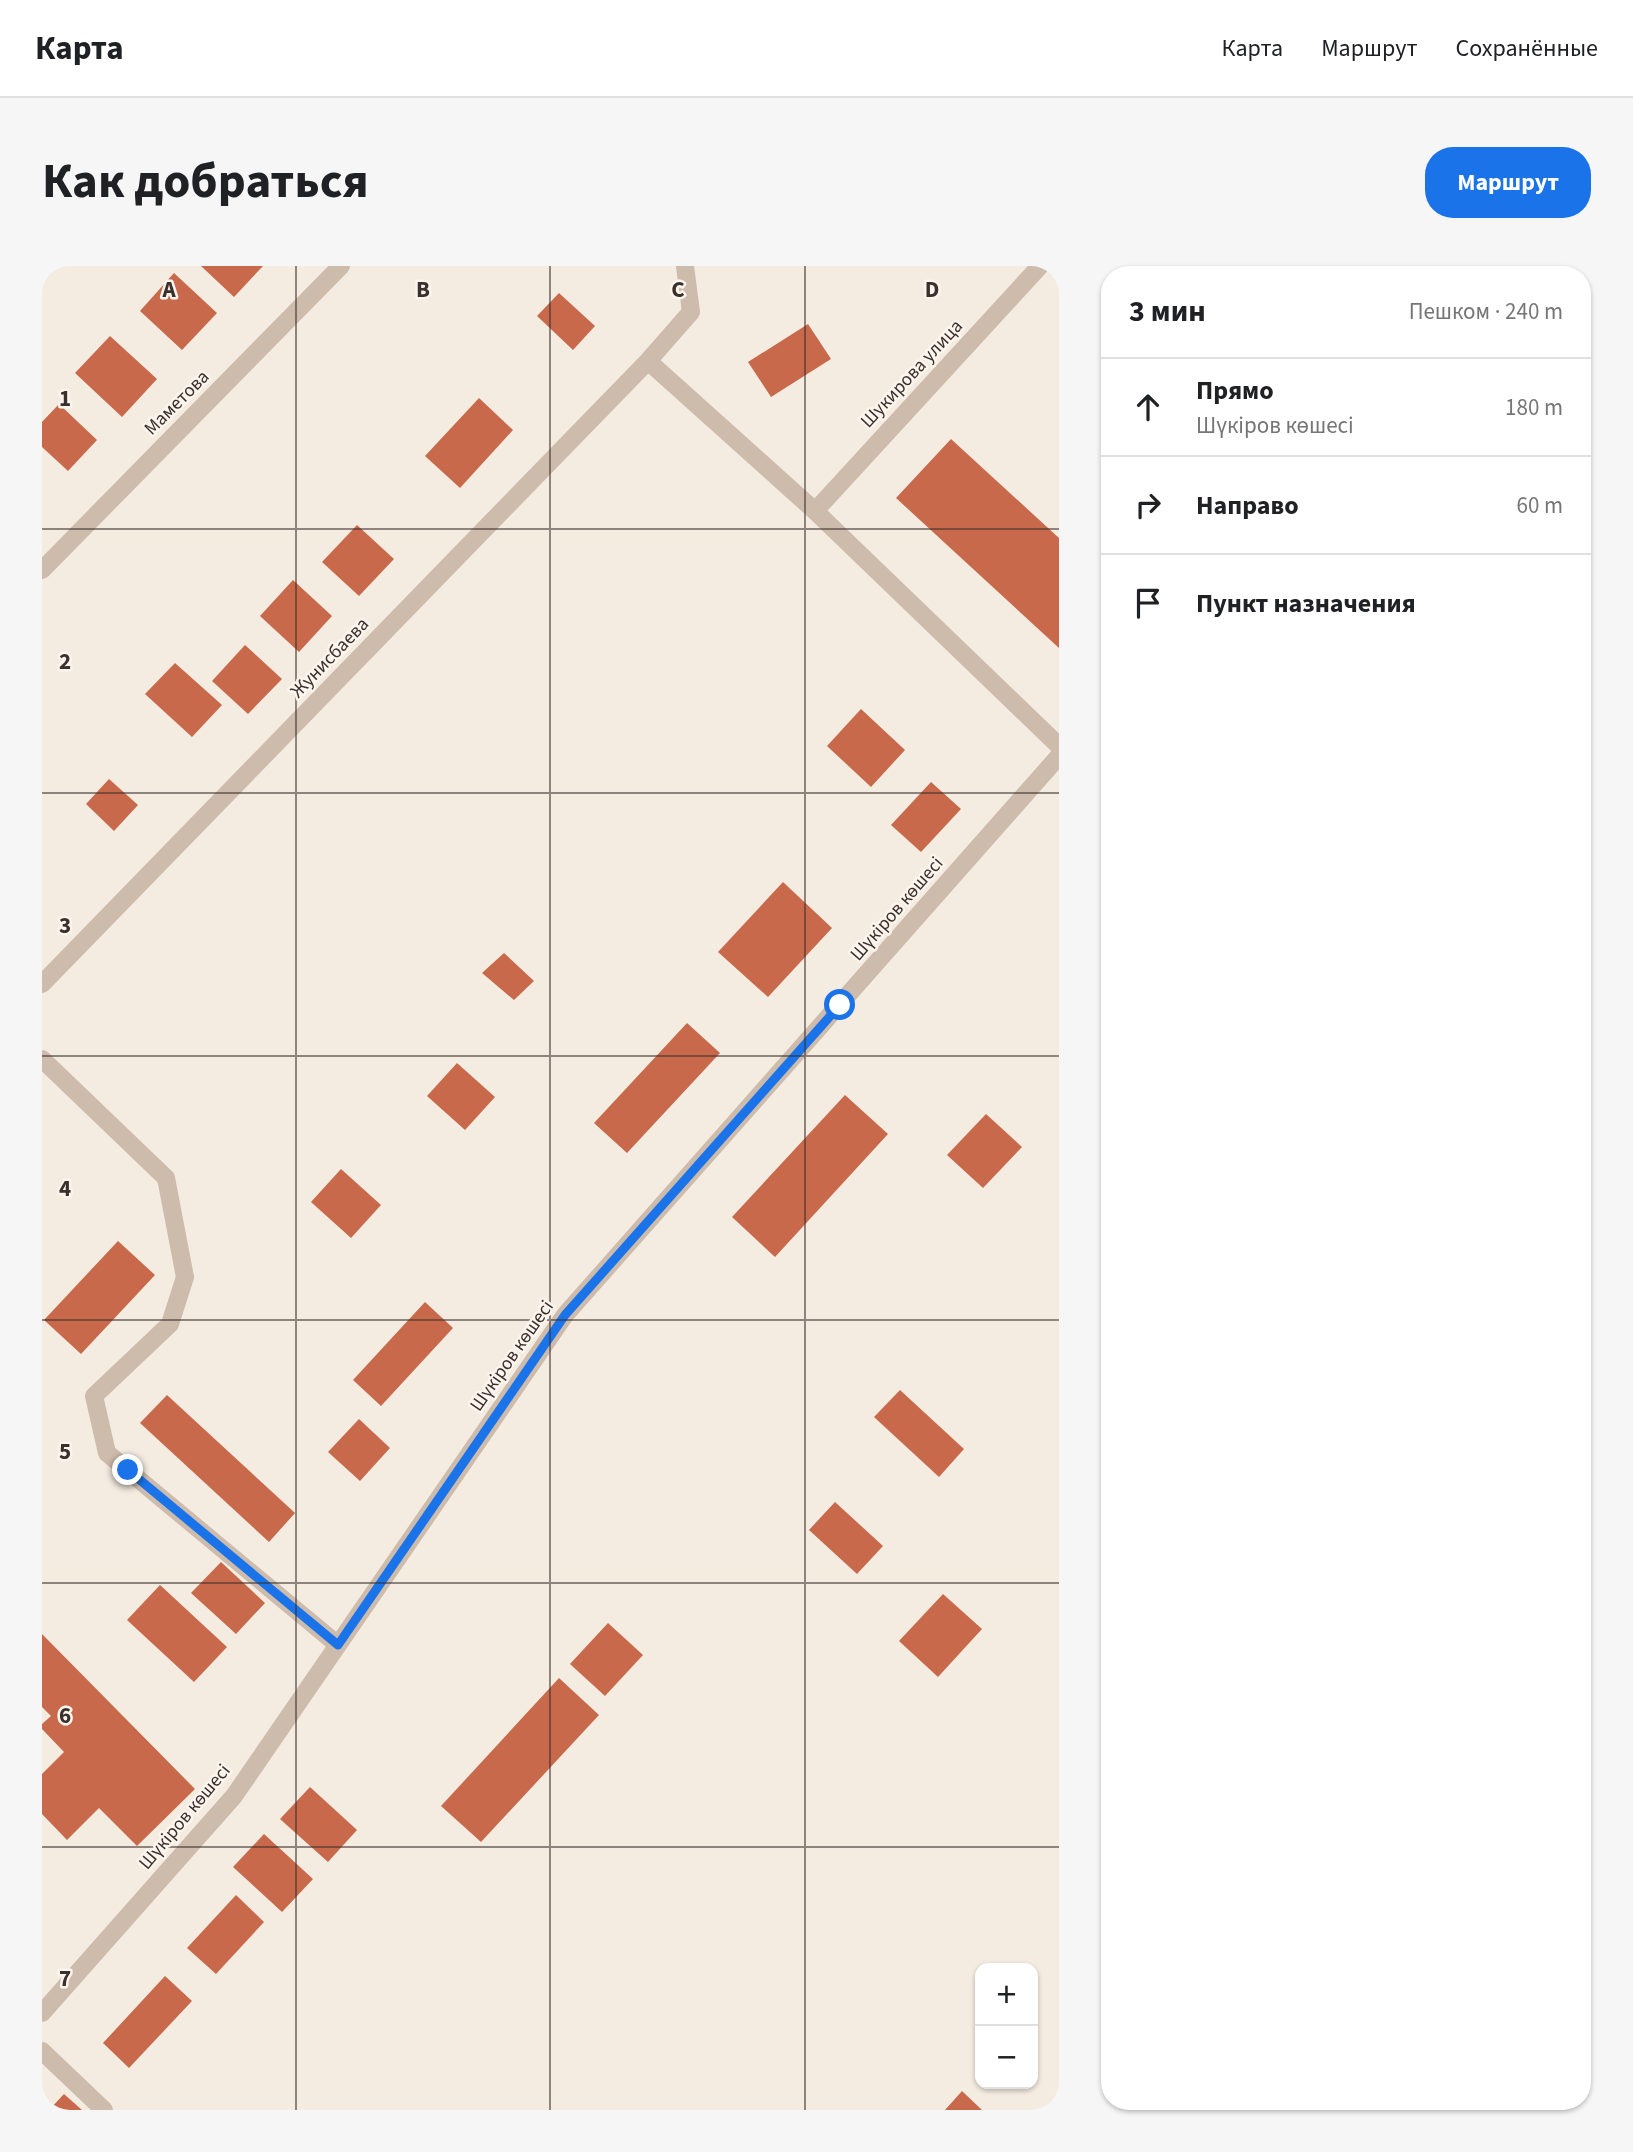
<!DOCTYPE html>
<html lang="ru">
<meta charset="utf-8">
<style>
body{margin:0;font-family:"Source Sans 3",sans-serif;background:#f6f6f6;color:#202124}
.controls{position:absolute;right:21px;bottom:21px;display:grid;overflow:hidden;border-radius:14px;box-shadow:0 2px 5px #0004}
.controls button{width:63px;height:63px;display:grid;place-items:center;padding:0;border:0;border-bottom:2px solid #e0e0e0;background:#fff;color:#202124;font:35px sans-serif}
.stop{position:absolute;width:21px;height:21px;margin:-16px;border:5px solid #1a73e8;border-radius:50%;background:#fff}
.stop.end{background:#1a73e8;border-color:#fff;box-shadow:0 2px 7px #0008}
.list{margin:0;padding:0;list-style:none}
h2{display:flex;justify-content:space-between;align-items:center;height:91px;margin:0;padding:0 28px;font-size:30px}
h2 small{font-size:23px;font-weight:400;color:#757577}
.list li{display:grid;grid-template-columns:46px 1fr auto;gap:21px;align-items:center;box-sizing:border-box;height:98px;padding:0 28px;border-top:2px solid #e0e0e0}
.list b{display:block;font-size:26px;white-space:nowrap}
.list p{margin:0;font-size:23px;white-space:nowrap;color:#757577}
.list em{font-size:23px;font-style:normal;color:#757577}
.icon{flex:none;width:38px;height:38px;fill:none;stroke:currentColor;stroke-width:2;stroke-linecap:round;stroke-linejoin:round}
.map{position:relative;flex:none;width:1017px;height:1844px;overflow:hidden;border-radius:28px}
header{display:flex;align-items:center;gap:42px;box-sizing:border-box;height:98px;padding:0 35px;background:#fff;border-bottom:2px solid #e0e0e0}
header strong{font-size:33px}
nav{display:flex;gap:38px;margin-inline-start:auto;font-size:24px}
.intro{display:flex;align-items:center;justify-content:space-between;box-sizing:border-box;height:168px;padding:0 42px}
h1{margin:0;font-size:49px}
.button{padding:18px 32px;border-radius:28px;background:#1a73e8;color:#fff;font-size:24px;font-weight:700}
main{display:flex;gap:42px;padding:0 42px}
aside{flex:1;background:#fff;border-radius:28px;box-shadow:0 2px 5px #0004}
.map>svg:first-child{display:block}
.building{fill:#c8694b}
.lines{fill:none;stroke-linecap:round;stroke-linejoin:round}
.minor{stroke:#cdbbac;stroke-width:18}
.route{stroke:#1a73e8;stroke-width:9}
.grid{fill:none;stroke:#3b302b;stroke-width:2;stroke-opacity:0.55}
.labels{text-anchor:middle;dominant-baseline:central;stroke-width:5;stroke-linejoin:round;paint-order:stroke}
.street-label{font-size:19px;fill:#3b302b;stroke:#fbf5ee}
.grid-label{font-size:23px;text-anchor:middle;font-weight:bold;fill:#3b302b;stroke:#fbf5ee;stroke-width:5;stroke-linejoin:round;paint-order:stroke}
</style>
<header>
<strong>Карта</strong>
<nav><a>Карта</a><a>Маршрут</a><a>Сохранённые</a></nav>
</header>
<div class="intro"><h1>Как добраться</h1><a class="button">Маршрут</a></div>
<main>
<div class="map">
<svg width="1017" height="1844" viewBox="0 0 1017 1844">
<rect width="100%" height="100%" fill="#f4ebe1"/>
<path class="building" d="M159 0H221L192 31Z
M132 7 175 47 140 84 98 45Z
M517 27 553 60 531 84 495 50Z
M766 58 789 93 729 131 706 96Z
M68 70 115 113 80 151 33 107Z
M437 132 471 164 418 222 383 190Z
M17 138 55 174 26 205 0 181V156Z
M909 173 1017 272V382L854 232Z
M315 259 352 293 317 330 280 296Z
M251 314 290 350 257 386 218 350Z
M203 379 240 413 206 448 170 415Z
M133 397 180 439 150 471 103 428Z
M819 443 863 484 829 521 785 480Z
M67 513 96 539 72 565 44 538Z
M889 516 919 543 879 586 849 559Z
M741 616 790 662 726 731 676 686Z
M462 687 492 715 472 734 440 707Z
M645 757 678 787 585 887 552 857Z
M415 797 453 831 423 864 385 830Z
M803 829 846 868 733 991 690 951Z
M944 848 980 881 941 922 905 889Z
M299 903 339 939 309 972 269 936Z
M76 975 113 1009 39 1088 2 1054Z
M383 1036 411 1062 339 1140 311 1114Z
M858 1124 922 1183 897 1211 832 1151Z
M125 1129 253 1247 227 1276 98 1157Z
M317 1153 348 1182 318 1215 286 1186Z
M793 1236 841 1280 815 1308 767 1264Z
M179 1296 223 1337 194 1368 149 1327Z
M118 1319 185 1381 152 1416 85 1354Z
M901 1328 940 1363 896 1411 857 1375Z
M566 1357 601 1389 563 1430 528 1398Z
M0 1368 153 1523 95 1580 57 1542 25 1574 0 1548V1508L22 1486 0 1463V1458L9 1450 0 1441Z
M517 1412 557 1449 439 1576 399 1540Z
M268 1521 315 1564 286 1596 238 1553Z
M222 1568 271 1613 240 1646 191 1601Z
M194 1629 222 1656 174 1708 145 1682Z
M123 1710 150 1735 87 1802 61 1777Z
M920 1825 940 1844H903Z
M22 1828 40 1844H7Z"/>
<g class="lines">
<path class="minor" d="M606 95 773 245 1017 480
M773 245 998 0
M0 304 299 0
M0 718 606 95 649 46 643 0
M0 793 124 912 143 1011 128 1058 52 1130 65 1187 296 1379
M0 1747 192 1530 523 1049 1017 490
M0 1785 62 1844"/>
</g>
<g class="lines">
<path class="route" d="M86 1204 296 1379 523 1049 798 739"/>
</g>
<path class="grid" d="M254 0V1844M508 0V1844M763 0V1844M0 263H1017M0 527H1017M0 790H1017M0 1054H1017M0 1317H1017M0 1581H1017"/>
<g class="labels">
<g class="street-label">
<text transform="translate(870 108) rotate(-47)">Шукирова улица</text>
<text transform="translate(135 137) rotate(-45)">Маметова</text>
<text transform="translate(288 392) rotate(-46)">Жунисбаева</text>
<text transform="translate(855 643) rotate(-49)">Шүкіров көшесі</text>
<text transform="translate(470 1090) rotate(-55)">Шүкіров көшесі</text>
<text transform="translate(143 1551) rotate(-50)">Шүкіров көшесі</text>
</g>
</g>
<g class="grid-label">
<text x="127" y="31">A</text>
<text x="381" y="31">B</text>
<text x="636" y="31">C</text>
<text x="890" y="31">D</text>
<text x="23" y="140">1</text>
<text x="23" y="403">2</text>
<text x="23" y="667">3</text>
<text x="23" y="930">4</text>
<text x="23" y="1193">5</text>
<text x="23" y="1457">6</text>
<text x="23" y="1720">7</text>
</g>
</svg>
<div class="controls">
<button>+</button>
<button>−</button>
</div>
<div class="stop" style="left:798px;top:739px"></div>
<div class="stop end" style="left:86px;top:1204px"></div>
</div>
<aside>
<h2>3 мин<small>Пешком · 240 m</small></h2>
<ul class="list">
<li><svg class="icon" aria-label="ahead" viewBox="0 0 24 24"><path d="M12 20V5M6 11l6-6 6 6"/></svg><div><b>Прямо</b><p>Шүкіров көшесі</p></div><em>180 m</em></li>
<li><svg class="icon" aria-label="right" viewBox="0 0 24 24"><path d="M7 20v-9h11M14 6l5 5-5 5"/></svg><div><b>Направо</b></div><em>60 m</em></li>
<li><svg class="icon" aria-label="arrive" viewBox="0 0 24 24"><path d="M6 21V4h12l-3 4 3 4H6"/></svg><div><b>Пункт назначения</b></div></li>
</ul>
</aside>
</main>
